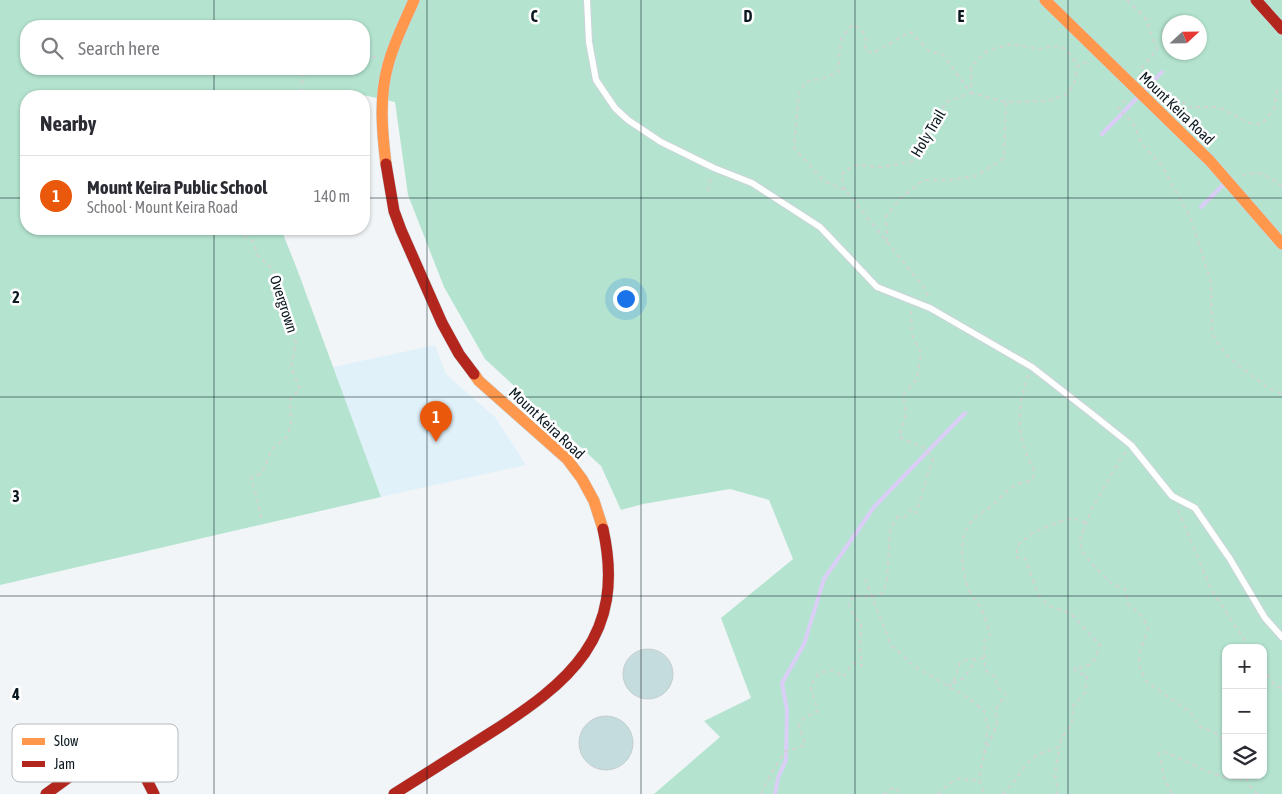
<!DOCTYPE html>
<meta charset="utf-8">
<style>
body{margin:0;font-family:"Asap Condensed",sans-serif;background:#f2f2f3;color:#2b2b33}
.controls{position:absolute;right:15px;bottom:15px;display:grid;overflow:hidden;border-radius:10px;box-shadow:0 1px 4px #0004}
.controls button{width:45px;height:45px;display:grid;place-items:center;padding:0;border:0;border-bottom:1px solid #e1e1e2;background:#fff;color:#2b2b33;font:25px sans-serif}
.compass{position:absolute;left:1162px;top:15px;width:45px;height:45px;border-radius:50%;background:#fff;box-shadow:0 1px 4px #0004;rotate:68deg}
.you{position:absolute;left:625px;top:298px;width:18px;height:18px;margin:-12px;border:4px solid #fff;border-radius:50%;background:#1a73e8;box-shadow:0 0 0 8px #1a73e833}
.badge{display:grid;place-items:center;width:32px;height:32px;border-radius:50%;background:#ea580c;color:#fff;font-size:16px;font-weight:700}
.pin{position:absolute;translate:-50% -41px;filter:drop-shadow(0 1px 2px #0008)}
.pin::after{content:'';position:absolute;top:26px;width:18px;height:15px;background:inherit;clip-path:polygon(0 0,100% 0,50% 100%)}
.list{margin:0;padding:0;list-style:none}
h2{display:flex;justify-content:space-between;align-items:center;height:65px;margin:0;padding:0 20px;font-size:21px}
h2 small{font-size:16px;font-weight:400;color:#7c7c81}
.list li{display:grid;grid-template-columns:32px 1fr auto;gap:15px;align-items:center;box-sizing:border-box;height:80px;padding:0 20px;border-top:1px solid #e1e1e2}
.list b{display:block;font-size:19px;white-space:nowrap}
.list p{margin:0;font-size:16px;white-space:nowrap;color:#7c7c81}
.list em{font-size:16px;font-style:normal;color:#7c7c81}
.icon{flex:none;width:28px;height:28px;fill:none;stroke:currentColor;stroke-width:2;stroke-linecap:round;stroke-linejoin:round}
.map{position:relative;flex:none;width:1282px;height:794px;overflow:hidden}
.search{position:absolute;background:#fff;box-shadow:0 1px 4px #0004;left:20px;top:20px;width:350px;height:55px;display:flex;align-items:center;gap:12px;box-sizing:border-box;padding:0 18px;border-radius:20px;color:#7c7c81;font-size:19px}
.panel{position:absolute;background:#fff;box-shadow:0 1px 4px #0004;left:20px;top:90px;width:350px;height:145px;border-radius:20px}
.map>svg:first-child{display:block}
.built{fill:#e1f1fa}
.forest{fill:#b4e4d0;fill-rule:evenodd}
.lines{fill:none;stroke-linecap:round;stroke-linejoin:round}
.stream{stroke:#dacef6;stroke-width:4}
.building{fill:#c5dcde;stroke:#c4cecf}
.lane-casing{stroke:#cbd3d8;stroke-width:8}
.slow-casing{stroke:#cbd3d8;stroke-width:12}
.jam-casing{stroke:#cbd3d8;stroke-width:12}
.path{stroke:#cfd1d2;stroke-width:2;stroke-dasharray:4 4;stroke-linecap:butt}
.lane{stroke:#fdfefe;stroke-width:6}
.slow{stroke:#ff974d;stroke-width:11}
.jam{stroke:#b3261e;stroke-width:11}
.grid{fill:none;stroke:#0b1920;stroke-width:1;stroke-opacity:0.55}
.labels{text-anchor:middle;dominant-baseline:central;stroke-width:5;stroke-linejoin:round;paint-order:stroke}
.street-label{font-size:15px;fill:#0b1920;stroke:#fff}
.key{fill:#fff;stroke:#b6babc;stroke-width:1}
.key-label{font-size:14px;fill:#0b1920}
.grid-label{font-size:16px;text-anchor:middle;font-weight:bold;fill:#0b1920;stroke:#fff;stroke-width:5;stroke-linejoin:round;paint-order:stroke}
</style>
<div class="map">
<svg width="1282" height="794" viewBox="0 0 1282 794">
<rect width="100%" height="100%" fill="#f2f5f7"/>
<path class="built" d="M435 345 446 374 496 418 526 465 381 497 333 367Z"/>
<path class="forest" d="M0 0H1282V794H654L720 737 704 721 751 698 721 618 793 559 769 500 730 489 643 504 621 510 601 466 485 359 444 287 408 195 395 102 340 90 330 96H26V229H281L297 269 381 497 0 585ZM1170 22H1200V52H1170ZM26 26H364V69H26ZM1226 648H1263V775H1226Z"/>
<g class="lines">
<path class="stream" d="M1145 90 1162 72
M1102 134 1138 97
M1201 207 1225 183
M775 794 778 778 786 760 787 710 782 683 804 644 824 579 874 507 965 413"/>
</g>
<path class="building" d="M623 674a25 25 0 1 1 50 0a25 25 0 1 1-50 0Z
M579 743a27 27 0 1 1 54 0a27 27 0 1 1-54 0Z"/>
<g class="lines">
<defs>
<path id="lane" d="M587 0 589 42 596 80 615 108 628 120 661 142 714 168 752 183 820 227 877 287 930 308 1032 367 1096 417 1131 445 1172 496 1195 508 1230 559 1265 618 1282 637"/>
<path id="slow" d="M1045 0 1210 161 1282 244
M386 164C382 132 379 97 388 65 394 42 405 21 414 0
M474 374 479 381 567 459 582 479 594 501 603 529"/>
<path id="jam" d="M1256 0 1282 29
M386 164 394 211 401 230 442 323 459 354 474 374
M46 794 116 743 121 741 130 747 154 794
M394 794C425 774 456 755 487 735 569 683 627 637 603 529"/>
</defs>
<use href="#lane" class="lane-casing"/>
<use href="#slow" class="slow-casing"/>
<use href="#jam" class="jam-casing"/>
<path class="path" d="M1127 0 1146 19 1157 50 1143 66 1141 72
M364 58 376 57
M294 96 301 92 304 69
M1168 98 1174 96 1189 107H1218L1249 123 1262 124 1274 109 1277 91 1282 88
M1125 100 1118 109 1133 123 1142 144 1162 166 1191 219 1211 282 1212 334 1228 357 1268 388 1282 394
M1242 176C1259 169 1269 176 1282 187
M845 190 841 175 854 165 882 167 914 161 946 102 971 93V66L987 51 1011 44 1038 49 1059 46 1066 49 1078 66
M708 191 711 178
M242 229V235L254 242 258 256 274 270 289 316 296 343 291 367 300 389 290 399 291 425 286 438 272 449 262 473 251 478 257 498 261 518
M887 242 886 216 900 199 923 180H948L976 176 1004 158 1006 102
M928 296 926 290 845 190 824 181 794 148 799 93 805 82 824 78 838 72 841 39 853 24 866 35 865 50 873 53 910 32 929 51 943 55 971 93 1006 102 1047 101 1069 93 1075 80 1078 66 1088 61
M1126 452 1119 461 1091 510 1080 539 1081 550 1093 565 1112 584 1125 589 1128 604 1143 617 1148 629 1139 653V665L1146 681 1191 713 1200 727 1216 733 1226 743
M1178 510 1211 589 1250 648
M865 579 891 645 914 666 970 699 984 711 988 727 984 754 979 778 984 794
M1263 668 1273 683 1282 689
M953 683 964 678 976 660
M948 686 953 683 960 662C968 658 975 660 984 658
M984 754 997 725 996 709 1006 694 997 687 996 677 985 670 984 641 990 635C988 628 986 620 983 613 980 605 973 598 969 590 962 573 958 543 968 526 973 516 983 513 991 506 1007 493 1010 483 1032 481L1034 470C1017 440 1015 407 1029 375
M1246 778 1251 788 1258 794
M761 794 773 770 785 752 805 745 799 725 804 718 818 711 810 686 819 673 833 670 843 677 853 663 862 666 860 647 861 624 853 614 849 604 853 596 872 597 882 594 887 580 890 530 897 517H905L911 509 916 513 933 458 924 448 899 437 906 413 903 395 917 379 921 353 912 335 911 310
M883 794 894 787 902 794
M938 794 950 783 960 778 972 781 979 778
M1002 794C1015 784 1021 768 1033 758 1040 752 1051 750 1059 747L1062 737 1072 724 1073 706 1085 693 1087 675 1079 673 1074 669C1078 667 1082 668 1086 666 1096 664 1097 653 1100 645L1070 613 1051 607 1038 595 1026 559 1016 557 1018 545 1032 533 1056 523 1073 518 1086 523
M1056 794 1058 792 1055 775 1059 747
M1172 794 1164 778 1159 753 1165 752C1187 761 1223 783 1246 778L1245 775"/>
<use href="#lane" class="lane"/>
<use href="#slow" class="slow"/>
<use href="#jam" class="jam"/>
</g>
<path class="grid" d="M214 0V26M427 0V794M641 0V794M855 0V794M1068 0V794M214 69V96M0 198H26M364 198H1282M214 229V794M0 397H1282M0 596H1282"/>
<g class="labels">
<g class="street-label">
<text transform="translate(1177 108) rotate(44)">Mount Keira Road</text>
<text transform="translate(928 133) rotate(-59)">Holy Trail</text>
<text transform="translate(284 304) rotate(72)">Overgrown</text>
<text transform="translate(547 423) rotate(43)">Mount Keira Road</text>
</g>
</g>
<rect x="12" y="724" width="166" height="58" rx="8" class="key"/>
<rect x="22" y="738" width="23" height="7" fill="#ff974d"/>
<rect x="22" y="761" width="23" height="6" fill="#b3261e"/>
<g class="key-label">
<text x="54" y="746">Slow</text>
<text x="54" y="769">Jam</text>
</g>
<g class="grid-label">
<text x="534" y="22">C</text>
<text x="748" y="22">D</text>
<text x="961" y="22">E</text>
<text x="16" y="303">2</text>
<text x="16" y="502">3</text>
<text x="16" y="700">4</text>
</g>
</svg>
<div class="controls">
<button>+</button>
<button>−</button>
<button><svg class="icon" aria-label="layers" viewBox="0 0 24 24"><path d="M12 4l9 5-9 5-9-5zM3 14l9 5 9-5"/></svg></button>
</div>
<svg class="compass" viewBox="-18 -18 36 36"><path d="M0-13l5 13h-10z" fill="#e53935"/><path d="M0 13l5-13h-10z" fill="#7c7c81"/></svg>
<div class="you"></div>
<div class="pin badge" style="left:436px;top:442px">1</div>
<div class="search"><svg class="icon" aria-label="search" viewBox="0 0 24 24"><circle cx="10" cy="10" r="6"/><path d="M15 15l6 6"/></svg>Search here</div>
<section class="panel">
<h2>Nearby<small></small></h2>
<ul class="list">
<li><span class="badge">1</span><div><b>Mount Keira Public School</b><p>School · Mount Keira Road</p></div><em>140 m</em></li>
</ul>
</section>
</div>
